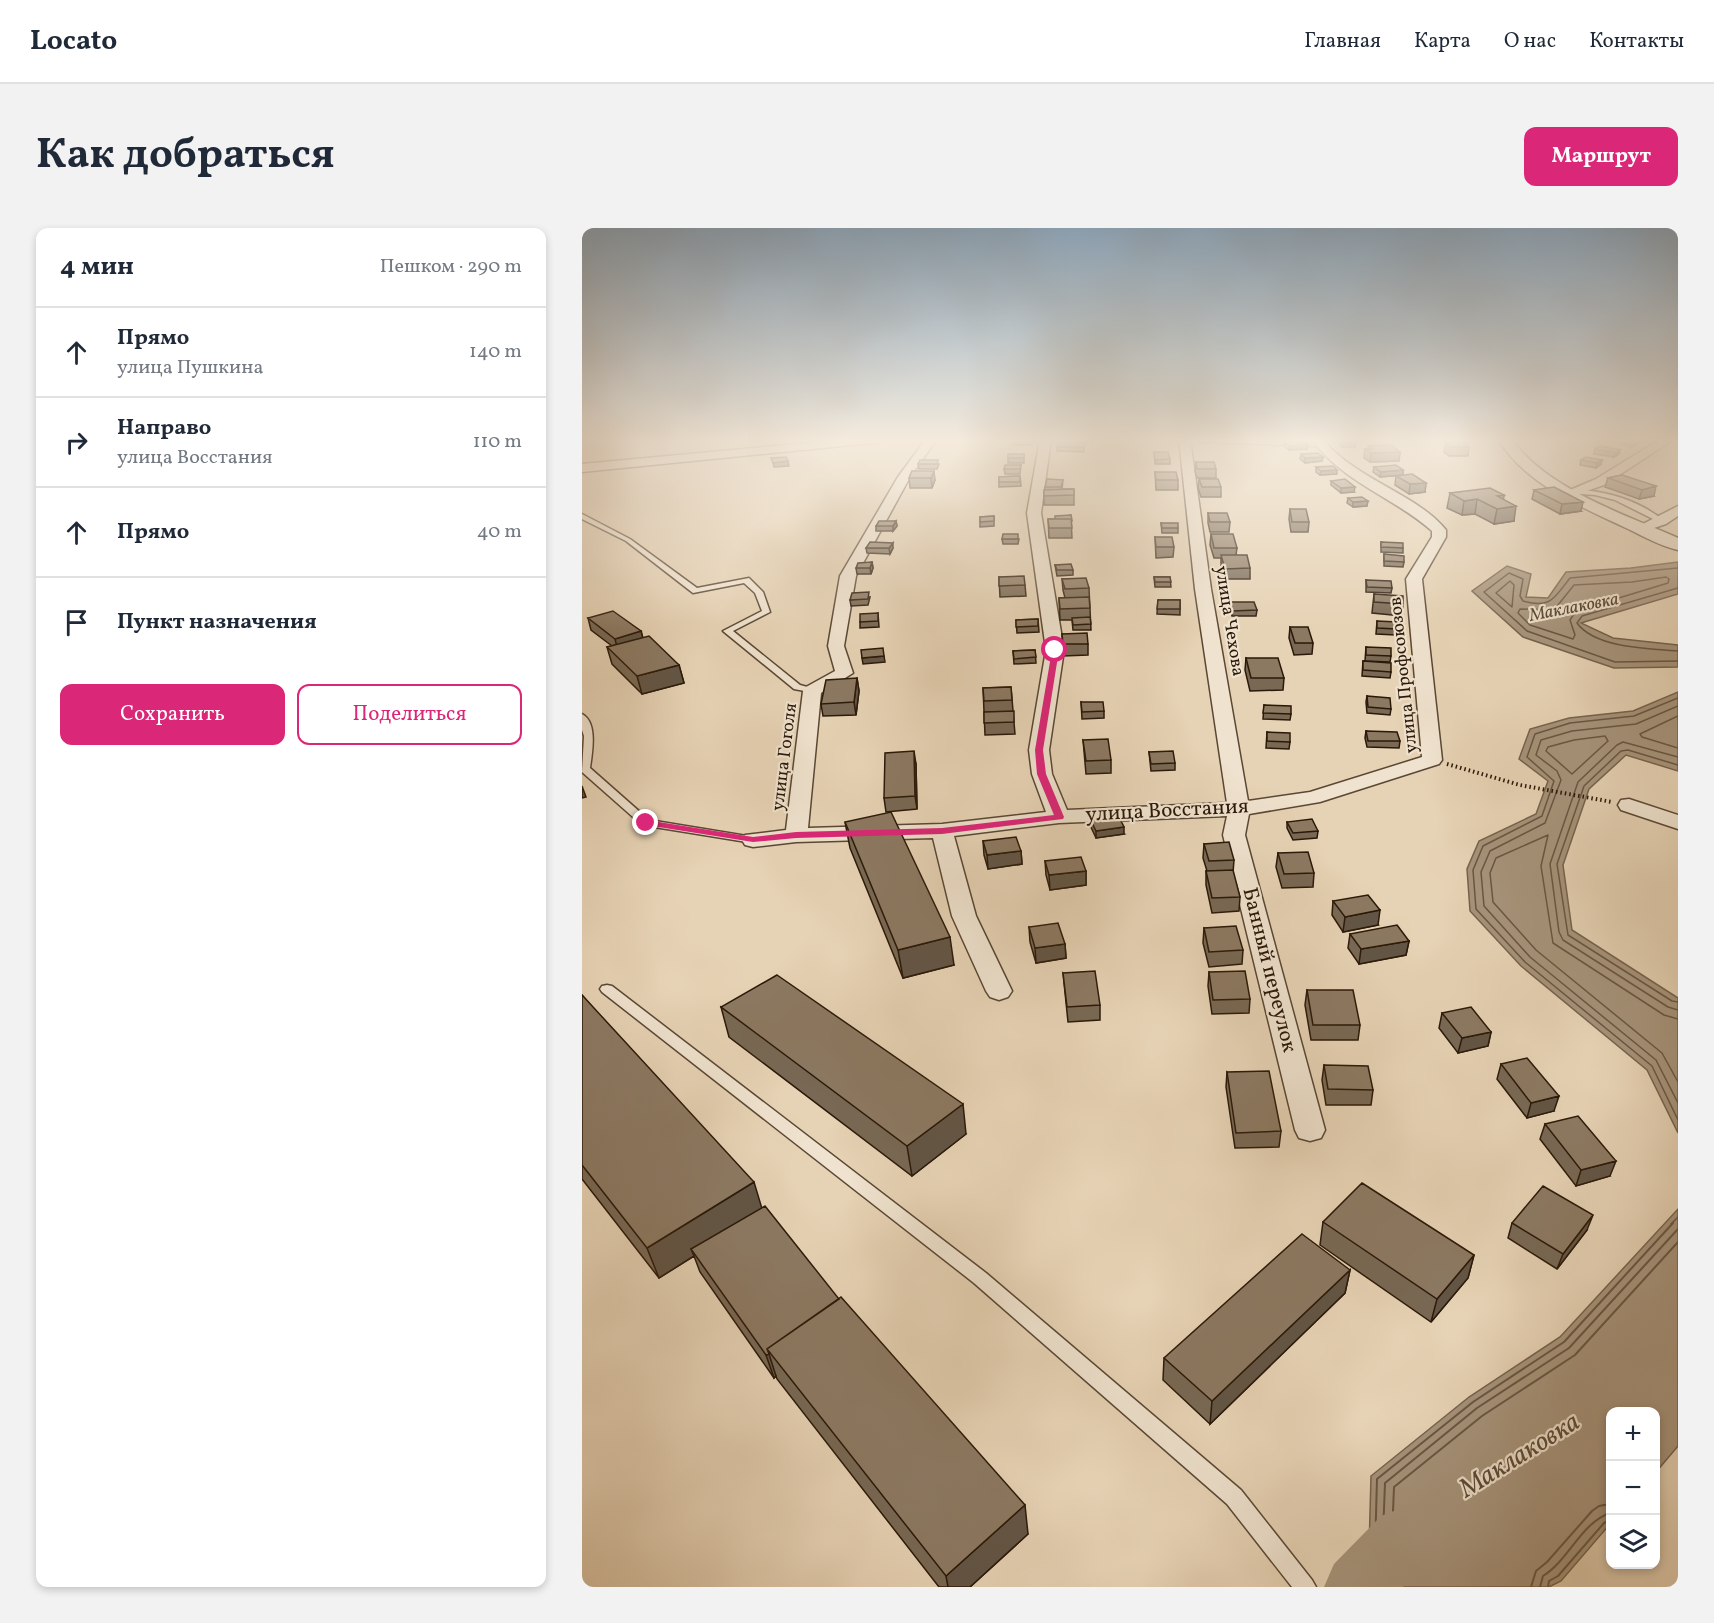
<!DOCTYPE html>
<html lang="ru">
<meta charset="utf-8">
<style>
body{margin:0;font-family:Vollkorn,serif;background:#f2f2f3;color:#1f2937}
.controls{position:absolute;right:18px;bottom:18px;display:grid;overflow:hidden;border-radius:12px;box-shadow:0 3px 9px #0003}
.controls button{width:54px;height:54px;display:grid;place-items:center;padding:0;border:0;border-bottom:2px solid #e0e1e3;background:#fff;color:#1f2937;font:30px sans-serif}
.stop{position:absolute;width:18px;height:18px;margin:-14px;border:4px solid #db2777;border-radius:50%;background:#fff}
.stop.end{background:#db2777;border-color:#fff;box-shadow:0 2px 6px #0008}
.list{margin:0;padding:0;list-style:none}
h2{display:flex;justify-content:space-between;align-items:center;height:78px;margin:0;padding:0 24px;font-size:26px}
h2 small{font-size:20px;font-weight:400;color:#747a83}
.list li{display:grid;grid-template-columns:39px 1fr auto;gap:18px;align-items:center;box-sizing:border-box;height:90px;padding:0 24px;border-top:2px solid #e0e1e3}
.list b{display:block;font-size:22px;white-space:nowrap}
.list p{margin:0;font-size:20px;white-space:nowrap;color:#747a83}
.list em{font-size:20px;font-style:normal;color:#747a83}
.actions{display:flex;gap:12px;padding:18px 24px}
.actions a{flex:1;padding:14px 0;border:2px solid #db2777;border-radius:12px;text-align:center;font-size:21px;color:#db2777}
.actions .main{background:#db2777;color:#fff}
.icon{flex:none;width:33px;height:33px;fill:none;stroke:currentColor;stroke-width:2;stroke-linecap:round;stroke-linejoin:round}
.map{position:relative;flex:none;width:1096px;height:1359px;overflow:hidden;border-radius:12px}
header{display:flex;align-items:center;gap:36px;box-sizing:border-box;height:84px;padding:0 30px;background:#fff;border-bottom:2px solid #e0e1e3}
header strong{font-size:28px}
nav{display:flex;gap:33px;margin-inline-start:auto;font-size:21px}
.intro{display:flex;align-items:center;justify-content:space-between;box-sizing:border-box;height:144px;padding:0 36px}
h1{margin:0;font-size:42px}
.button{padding:15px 27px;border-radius:12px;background:#db2777;color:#fff;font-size:21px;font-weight:700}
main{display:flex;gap:36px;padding:0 36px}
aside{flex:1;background:#fff;border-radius:12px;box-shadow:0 3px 9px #0003}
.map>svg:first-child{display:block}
.water{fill:#a6937a;stroke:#75624d;stroke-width:1.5}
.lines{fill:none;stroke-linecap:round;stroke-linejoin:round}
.shore-far1{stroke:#685642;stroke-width:1.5}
.shore{stroke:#685642;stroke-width:2}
.river{fill:#a6937a;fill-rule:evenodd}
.service-casing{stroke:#5a4734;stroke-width:3}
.minor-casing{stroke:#5a4734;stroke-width:3}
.tertiary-casing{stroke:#5a4734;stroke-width:3}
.path{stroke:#2b1909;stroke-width:4;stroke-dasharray:1.5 3;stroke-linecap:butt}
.service{fill:#efe2ce;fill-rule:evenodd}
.minor{fill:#efe2ce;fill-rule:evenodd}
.tertiary{fill:#efe2ce;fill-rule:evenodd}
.wall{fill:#786854;stroke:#2b1909;stroke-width:1.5}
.shaded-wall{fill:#625545;stroke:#2b1909;stroke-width:1.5}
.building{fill:#8c7962;stroke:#2b1909;stroke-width:1.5}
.route{fill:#db2777}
.labels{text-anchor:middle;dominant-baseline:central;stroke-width:4.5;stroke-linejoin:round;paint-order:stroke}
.far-water-label{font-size:18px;font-style:italic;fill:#5c4a36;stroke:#efe2ce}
.far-street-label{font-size:18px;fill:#2b1909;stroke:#efe2ce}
.street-label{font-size:21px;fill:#2b1909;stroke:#efe2ce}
.near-water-label{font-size:27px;font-style:italic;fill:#5c4a36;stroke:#efe2ce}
</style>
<header>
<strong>Locato</strong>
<nav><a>Главная</a><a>Карта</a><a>О нас</a><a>Контакты</a></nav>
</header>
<div class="intro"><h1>Как добраться</h1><a class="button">Маршрут</a></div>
<main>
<aside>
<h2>4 мин<small>Пешком · 290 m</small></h2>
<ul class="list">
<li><svg class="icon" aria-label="ahead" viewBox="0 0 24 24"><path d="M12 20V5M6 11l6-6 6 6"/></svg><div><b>Прямо</b><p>улица Пушкина</p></div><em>140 m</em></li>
<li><svg class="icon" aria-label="right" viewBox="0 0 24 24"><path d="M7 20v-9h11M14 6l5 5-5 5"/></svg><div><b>Направо</b><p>улица Восстания</p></div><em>110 m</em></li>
<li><svg class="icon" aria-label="ahead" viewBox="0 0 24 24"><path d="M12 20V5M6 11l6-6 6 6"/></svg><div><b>Прямо</b></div><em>40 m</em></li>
<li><svg class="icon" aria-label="arrive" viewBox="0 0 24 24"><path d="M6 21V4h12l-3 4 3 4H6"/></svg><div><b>Пункт назначения</b></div></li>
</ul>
<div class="actions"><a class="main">Сохранить</a><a>Поделиться</a></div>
</aside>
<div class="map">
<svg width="1096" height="1359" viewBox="0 0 1096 1359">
<rect width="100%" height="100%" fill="#e6d2b4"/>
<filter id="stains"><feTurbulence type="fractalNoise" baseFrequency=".00333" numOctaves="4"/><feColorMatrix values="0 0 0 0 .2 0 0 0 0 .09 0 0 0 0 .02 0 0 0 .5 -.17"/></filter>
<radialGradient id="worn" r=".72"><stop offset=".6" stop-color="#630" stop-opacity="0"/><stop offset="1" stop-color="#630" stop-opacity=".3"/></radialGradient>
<path class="water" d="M1096 334V366L999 395 1031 410 1096 417V439L1032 440 941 409 890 363 925 338 949 346 944 369 966 370 984 344 1049 340Z
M1096 464V543L1044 527 1007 561 981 637 990 702 1096 770V905L1065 842 939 738 888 683 885 641 897 613 954 586 966 553 937 531 948 501 987 490 1051 483Z
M1096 981V1218L1074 1244V1184H1028V1296L979 1353 967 1359H786L789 1248 887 1169 978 1109Z"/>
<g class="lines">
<path class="shore-far1" d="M1096 340 988 350C972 370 969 381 941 373L938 368 941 351 927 345 902 364 945 403 1033 434 1096 433
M1084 349 1087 351 1086 355 994 383 988 392 993 407 991 411 948 397 936 385 938 381 972 382 992 357 1050 354Z
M928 353 932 357 930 379 914 365Z
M1096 360 1000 388 995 395C1013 420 1067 421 1096 423
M1096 470 1052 488 988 495 953 506 945 529 972 553 960 588 901 618 891 642 894 681 943 734 1070 838 1096 892
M1096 478 1054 496 990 503 959 512 954 527 975 543 979 552 963 595 908 623 899 644 902 678 948 729 1074 832 1096 875
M1096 488 1058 506 1060 509 1096 520
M1023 508 1026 513 990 546 964 523 966 519 992 512Z
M1096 529 1041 514 1035 517 996 554 968 636 977 704 981 712 1086 779 1096 782
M1096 537 1046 522 1039 523 1002 558 975 636 986 707 1090 773 1096 774
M1096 791 1082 787 971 715 959 638 966 607 914 630 908 645 911 674 954 722 1080 825 1096 854
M1089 996 1096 989"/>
<path class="shore" d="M792 1359 795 1251 891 1174 982 1114 1091 995
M799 1359 803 1255 895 1180 987 1120 1096 1001
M808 1359 812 1259 900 1188 993 1127 1096 1014
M949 1359 954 1343 965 1334 1010 1283 1017 1278 1028 1276
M958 1359 961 1348C987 1332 999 1295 1028 1285
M966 1359 967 1353 976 1348 1022 1295 1028 1292"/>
<path class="river" d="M822 1279 845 1288 854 1311 845 1334 821 1359H742L752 1336 799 1288Z"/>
<defs>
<path id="service" d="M988 262C1021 261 1057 272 1082 293L1077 294 1033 272 1013 267 986 265 985 264Z
M0 286 48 311 115 360 167 350 181 364 188 384 151 403 218 457 233 461V465L212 461 141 403 180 383 173 365 162 355 111 365 44 313 0 291Z
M0 486C16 494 10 525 8 540L67 592 171 609 177 612 175 614 171 615 60 597 0 544 2 508 0 502Z
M25 757 30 758 404 1045 659 1262 730 1352 734 1359H710L645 1276 392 1055 20 764 18 761 20 758Z"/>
<path id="minor" d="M269 211H307L301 214 0 244V236Z
M344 211H355L328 249 274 348 262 418 271 445 239 465 226 600 360 596 464 584 450 546 447 522 464 422 445 285 458 211H469L459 285 482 422 467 522 470 546 485 582 645 575 613 361 597 211H608L629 361 666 573 728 564 840 529 824 351 850 309V303C814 271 766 256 735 218L618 214 613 211H745L744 215C778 253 836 267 864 302V309L840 351 860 532 857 536 738 574 667 586 663 607 743 902 739 910 728 913 717 910 713 902 641 607 645 588 477 595 372 608 394 688 430 763 426 769 417 772 408 769 404 763 370 688 351 610 214 614 171 619 163 617 160 612 163 607 204 602 221 463 224 459 253 443 246 418 258 348 316 249Z
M1079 211H1092L1022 257 987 269 981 265 1014 251Z
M1096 278V288L1084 296 1060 304 1053 300Z
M1047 571 1096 587V601L1039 582 1036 577 1039 572Z"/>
<path id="tertiary" d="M916 211H930C962 260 1044 287 1096 310V322C1078 318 1061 308 1044 300 998 278 944 257 916 211Z"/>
</defs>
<use href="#service" class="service-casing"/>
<use href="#minor" class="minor-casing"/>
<use href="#tertiary" class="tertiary-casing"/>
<path class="path" d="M865 536 938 557 1030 574"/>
<use href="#service" class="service"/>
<use href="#minor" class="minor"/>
<use href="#tertiary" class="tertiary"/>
</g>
<path class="wall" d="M451 211 450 217H432V212Z
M758 211 774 215 773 219H760L758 215Z
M1040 212H1060L1050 219 1039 216Z
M702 214 725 221 707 222 702 218Z
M503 215 502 224 475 223V219Z
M864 215 887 219 886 228H867L862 224Z
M786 218 818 224 817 233 788 234 782 230 783 221H786Z
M1013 221 1038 222 1037 226 1032 229 1012 226Z
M572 224 588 231V236H573Z
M442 226V235H426V230Z
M719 226 741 229 740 233 723 235 718 231Z
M999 232H1020L1019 236 1014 240 998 237Z
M614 234 634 241V250H615L613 243Z
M336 236H357L355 241H337Z
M439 237 438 246H423L422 241Z
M734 239 755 246 738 247 734 244Z
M792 239 821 242V247L798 249 791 244Z
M330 243 353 252 350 260H328L327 250Z
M573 244 596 252V262H574Z
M1040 247 1072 268 1057 271 1023 259 1026 250Z
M438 248 439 258 417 259V249Z
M814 248 844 255 843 264 827 266 813 257Z
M617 251 639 259V269H619L616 260Z
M481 252 480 261H492V277H462V262H463V259Z
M749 253 772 264 759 265 749 257Z
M952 262 999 283 978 286 950 271Z
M868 265 922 267 921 272 932 293 912 296 893 286 880 287 865 280Z
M766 270 785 278 771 279 765 275Z
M708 281 727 294 726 304H709L707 291Z
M626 285 648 294 647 304H628L626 295Z
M489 287 490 310H467L466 291H473Z
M412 288V298L398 299V289Z
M314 293 315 298 311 303H294V298Z
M579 295 596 300V305H580Z
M629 306 655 320 654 327 668 340V351H642L639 338V330H632L628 317Z
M573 309 592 319 591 329 574 330Z
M420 311H437L436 316H421Z
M799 314 821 320V325L799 324Z
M284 320H311L308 326 285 325Z
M802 326 822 334 821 339 802 338Z
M290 334 291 340 289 346H275L274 340Z
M473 337 491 342V347L475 348Z
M417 349 443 357 444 368 418 369Z
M572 349H588L589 359H573Z
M480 351 507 360 509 402H491L490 392H478L477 370H483L481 362Z
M784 352 810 360 809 365 784 364Z
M792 366 821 376 820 388 790 385Z
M288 369 286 377 269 378 268 372Z
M576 372H598V387L575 386Z
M648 374 675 382 674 388H650L648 380Z
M296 385 297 399 278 400V394Z
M6 390 59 403 61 410 97 437 102 455 60 466 30 436 25 419 30 418 9 402Z
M456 391 457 404 435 405 434 392Z
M795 393 815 401 814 407 794 406Z
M708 399 731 415 730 426 712 427 707 410Z
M480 406 506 416V427L481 428Z
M784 419 809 428 808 434 783 433Z
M453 422 454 435 432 436 431 423Z
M664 430 702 450 701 462 668 463 663 442Z
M781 433 809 444 808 450 780 448Z
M275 450 277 463 274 487 241 488 239 476Z
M429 459 433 506 403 507 401 460Z
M785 468 809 481 808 487 785 485 784 474Z
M499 474 522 483V490L500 491Z
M682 477 709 486 708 492 681 491Z
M784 503 818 513 817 520 785 519 783 510Z
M685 504 708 514 707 521 684 520Z
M501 512 529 532V545L504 546Z
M567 524 593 535V542L569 543Z
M334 536 335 581 304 584 302 570Z
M508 591 542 606 514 610 508 597Z
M263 594 372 737 321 750 268 620Z
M705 594 736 603 735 610 711 612 705 600Z
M401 613 439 623 440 636 406 641 402 627Z
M622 616 652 632 651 645 658 669 657 683 630 685 624 657V643H625L621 630Z
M696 625 732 645 731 659 700 660 694 639Z
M463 633 504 643V657L468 662 464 647Z
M751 673 796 697 761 704 750 687Z
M447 699 483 716 484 730 454 735 448 714Z
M622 700 661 722 660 736 627 739 621 715Z
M768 706 827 713 824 727 777 736 766 720Z
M627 744 668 771 667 785 630 786 626 758Z
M481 745 518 777V792L486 794Z
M725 762 778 797 776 812H729L723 777Z
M0 767 180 980 446 1306 388 1359H357L195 1151 194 1148 192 1150 118 1044 112 1028 77 1050 0 951Z
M139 779 384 906 330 948 147 809Z
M860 785 909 804 906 818 876 825 857 800Z
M919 836 972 883 945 890 915 851Z
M742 837 791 862 789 877H744L740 852Z
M645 844 699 903 697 919 653 920 644 859Z
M963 896 1028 948 994 958 958 911Z
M741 994 892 1027 886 1050 849 1094 738 1017Z
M930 995 1005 1002 975 1041 926 1010Z
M768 1042 763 1065 628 1196 581 1152 582 1130Z"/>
<path class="shaded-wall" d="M1057 211H1060V212L1050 219 1052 214Z
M726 216 725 221 707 222 708 218Z
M1038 222 1037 226 1032 229 1034 225Z
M818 224 817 233 788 234 789 225Z
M741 229 740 233 723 235V230Z
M1020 232 1019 236 1014 240 1015 235Z
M206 233 207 238 192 239 191 235Z
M755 242V246L738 247 739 243Z
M821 242V247L798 249 799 244Z
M352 243 353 252 350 260 349 250Z
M844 255 843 264 827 266 828 256Z
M1074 258 1072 268 1057 271 1060 262Z
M773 259 772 264 759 265V260Z
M922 267 920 280 934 278 932 293 912 296 915 281V268Z
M895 271 893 286 880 287 882 273Z
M786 273 785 278 771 279V274Z
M1001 274 999 283 978 286 980 276Z
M314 293 315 298 311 303V298Z
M311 315V320L308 326 307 320Z
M290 334 291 340 289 346 288 340Z
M59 403 62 415 36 423 33 411Z
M302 428 303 434 281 436 280 430Z
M97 437 102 455 60 466 55 448Z
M275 450 277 463 274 487 272 474Z
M332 523 334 536 335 581 333 568Z
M0 558 4 569 0 570Z
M542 599V606L514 610V603Z
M439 623 440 636 406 641 405 627Z
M504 643V657L468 662 467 647Z
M798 682 796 697 761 704 763 689Z
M368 709 372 737 321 750 316 722Z
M827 713 824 727 777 736 779 721Z
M483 716 484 730 454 735 453 720Z
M909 804 906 818 876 825 880 810Z
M977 868 972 883 945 890 949 875Z
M381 876 384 906 330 948 325 918Z
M1034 933 1028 948 994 958 999 942Z
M172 954 181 984 109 1021 112 1028 77 1050 65 1020Z
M1011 987 1005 1002 975 1041 981 1026Z
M892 1027 886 1050 849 1094 855 1071Z
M768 1042 763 1065 628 1196 630 1173Z
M187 1126 194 1148 192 1150 184 1127Z
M443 1277 446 1306 388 1359H366L364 1348Z"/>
<path class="building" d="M433 211H450L449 212H432Z
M758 211H771L774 215H761Z
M1042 211H1057L1052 214 1040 212Z
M720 212 726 216 708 218 702 214Z
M883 214 887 219H868L864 215Z
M476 215H503L502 219H475Z
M809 217 818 224 789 225 783 221H790L786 218Z
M1018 218 1038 222 1034 225 1013 221Z
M572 224H586L588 231 573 232Z
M736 225 741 229 723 230 719 226Z
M426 226H442V230H426Z
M204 229 206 233 191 235 189 230Z
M1004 229 1020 232 1015 235 999 232Z
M338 232H356L355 236H336Z
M614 234H632L634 241H615Z
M423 237H439L438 241H422Z
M814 237 821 242 799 244 792 239Z
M751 238 755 242 739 243 734 239Z
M330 243H352L349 250H327Z
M573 244H594L596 252H574Z
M830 246 844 255 828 256 814 248Z
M1040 247 1074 258 1060 262 1026 250Z
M438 248V254H417V249Z
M465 251 481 252 479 259H463Z
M617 251H636L639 259H620Z
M763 251 773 259 759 260 749 253Z
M972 259 1001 274 980 276 952 262Z
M908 260 922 267 915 268 934 278 915 281 895 271 882 273 868 265Z
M492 261V267L462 268V262Z
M780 269 786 273 771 274 766 270Z
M708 281H724L727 294H710Z
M626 285H645L648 294H628Z
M489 287 490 292 489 291H473V288Z
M412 288V293L398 294V289Z
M466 291H489L490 300H467Z
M297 293H314L311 298H294Z
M579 295H596V300H580Z
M421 306H436V311H420Z
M629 306H651L655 320H632Z
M573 309H590L592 319H574Z
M288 314 311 315 307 320H284Z
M799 314 821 315V320L799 319Z
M802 326 822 328V334L802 333Z
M639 327H665L668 340 643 341Z
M290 334 288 340H274L276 335Z
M489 336 491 342H475L473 337Z
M442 348 443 357 417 358V349Z
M572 349H588L589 354H573Z
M504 350 507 360 483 361 480 351Z
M784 352 809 353 810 360 785 359Z
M287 364 286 371 268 372 270 365Z
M792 366 821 368V376L792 374Z
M507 369 508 380 478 381 477 370Z
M576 372H598V381H575Z
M648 374H672L675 382 650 383Z
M31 383 59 403 33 411 6 390Z
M296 385V393L278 394V386Z
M508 389 509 396 491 397 490 390Z
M456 391V398L434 399V392Z
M795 393 815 394V401L795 400Z
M708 399H726L731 415H713Z
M505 405 506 416H481L480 406Z
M67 408 97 437 55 448 25 419Z
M784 419 809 420V428L784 427Z
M301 420 302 428 280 430 279 422Z
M453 422 454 429 432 431 431 423Z
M664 430H696L702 450H669Z
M781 433 809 435V444L781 442Z
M275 450 272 474 239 476 244 452Z
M429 459 430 472 402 473 401 460Z
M785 468 808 470 809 481 786 479Z
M499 474H521L522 483 500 484Z
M682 477 709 478V486L681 485Z
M432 483V494L402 495V484Z
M784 503 815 504 818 513H786Z
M685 504 708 505V514L685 513Z
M526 511 529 532 504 533 501 512Z
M332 523 333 568 302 570 303 525Z
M591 523 593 535 569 536 567 524Z
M309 584 368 709 316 722 263 594Z
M536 587 542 599 514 603 508 591Z
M730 591 736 603 711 605 705 594Z
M434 609 439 623 405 627 401 613Z
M647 614 652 632 627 633 622 616Z
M726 624 732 645 702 646 696 625Z
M499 629 504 643 467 647 463 633Z
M651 642 658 669 630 670 624 643Z
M786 667 798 682 763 689 751 673Z
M476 695 483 716 453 720 447 699Z
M815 697 827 713 779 721 768 706Z
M654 698 661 722 627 724 622 700Z
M513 743 518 777 485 779 481 745Z
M663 743 668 771 631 772 627 744Z
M195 747 381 876 325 918 139 779Z
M725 762H771L778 797H731Z
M0 767 172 954 65 1020 0 937Z
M889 779 909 804 880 810 860 785Z
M945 830 977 868 949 875 919 836Z
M742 837 786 838 791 862 746 861Z
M687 843 699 903 654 905 645 844Z
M996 888 1034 933 999 942 963 896Z
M780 955 892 1027 855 1071 741 994Z
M961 958 1011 987 981 1026 930 995Z
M183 978 257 1071 185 1121 187 1126 184 1127 109 1021Z
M720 1006 768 1042 630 1173 582 1130Z
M259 1069 443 1277 364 1348 185 1121Z"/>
<linearGradient id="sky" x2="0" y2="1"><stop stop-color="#8da7bc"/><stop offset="0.53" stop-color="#f4ebdd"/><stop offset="1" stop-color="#f4ebdd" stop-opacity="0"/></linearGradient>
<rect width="1096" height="401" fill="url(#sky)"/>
<path class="route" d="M473 420 477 422 461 522 464 546 482 589 481 591 360 606 214 610 171 614 64 597 60 595 64 592 171 609 214 604 360 600 472 587 455 546 453 522 470 422Z"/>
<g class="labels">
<g class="far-water-label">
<text transform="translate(992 380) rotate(-11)">Маклаковка</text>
</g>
<g class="far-street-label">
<text transform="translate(647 393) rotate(81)">улица Чехова</text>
<text transform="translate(822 447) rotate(-96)">улица Профсоюзов</text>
<text transform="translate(203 529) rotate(-83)">улица Гоголя</text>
</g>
<g class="street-label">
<text transform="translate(585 583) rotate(-3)">улица Восстания</text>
<text transform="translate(687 742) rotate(76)">Банный переулок</text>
</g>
<g class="near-water-label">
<text transform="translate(938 1228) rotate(-32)">Маклаковка</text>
</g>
</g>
<rect width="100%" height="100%" filter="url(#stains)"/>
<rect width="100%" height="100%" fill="url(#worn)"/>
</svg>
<div class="controls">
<button>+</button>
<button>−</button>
<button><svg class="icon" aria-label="layers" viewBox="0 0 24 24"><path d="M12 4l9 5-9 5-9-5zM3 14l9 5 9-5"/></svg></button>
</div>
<div class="stop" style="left:473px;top:422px"></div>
<div class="stop end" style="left:64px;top:595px"></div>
</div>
</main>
